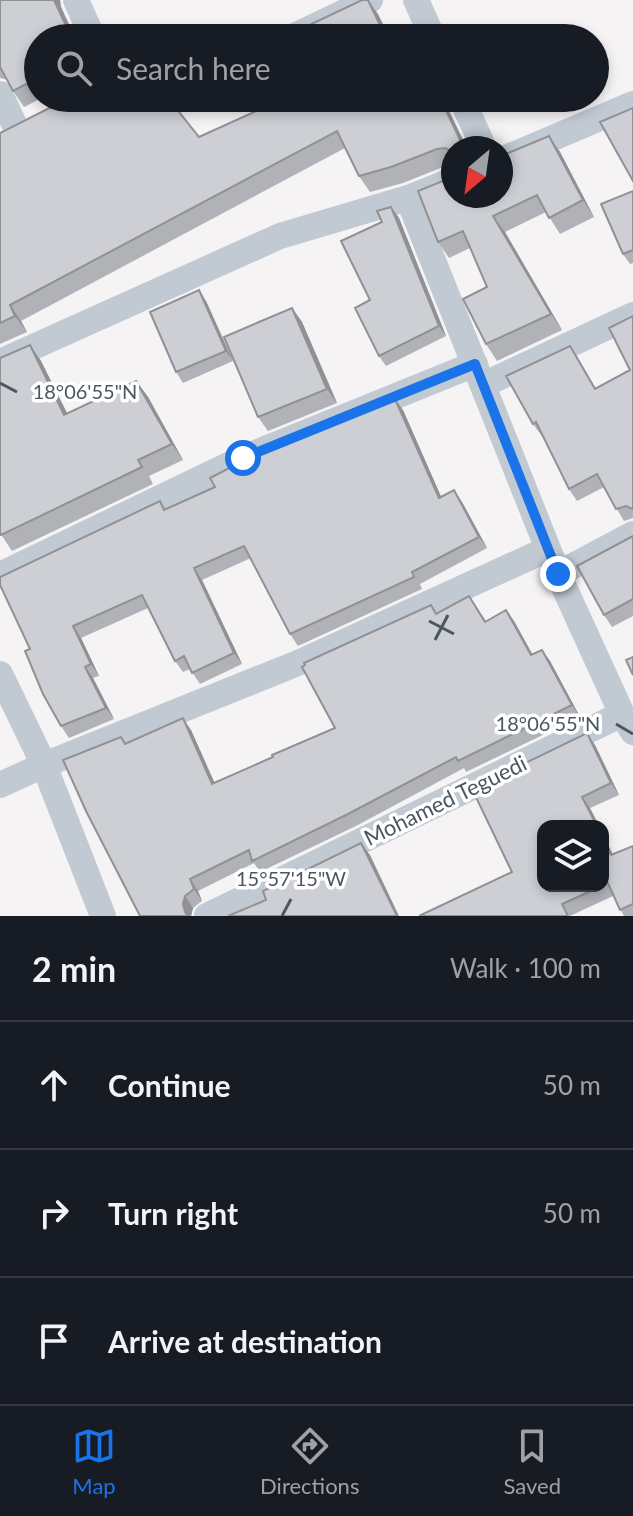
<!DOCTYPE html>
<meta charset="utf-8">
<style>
body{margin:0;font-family:Lato,sans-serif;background:#242831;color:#f1f3f6}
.controls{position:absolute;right:24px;bottom:24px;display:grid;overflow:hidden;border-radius:16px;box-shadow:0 4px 12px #0003}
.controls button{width:72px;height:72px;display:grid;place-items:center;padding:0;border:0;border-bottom:2px solid #363941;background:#171b24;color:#f1f3f6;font:40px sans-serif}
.compass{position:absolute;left:441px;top:136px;width:72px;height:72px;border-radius:50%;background:#171b24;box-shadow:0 4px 12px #0003;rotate:209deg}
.stop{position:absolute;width:24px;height:24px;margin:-18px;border:6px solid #1a73e8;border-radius:50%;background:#fff}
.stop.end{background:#1a73e8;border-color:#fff;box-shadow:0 2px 8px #0008}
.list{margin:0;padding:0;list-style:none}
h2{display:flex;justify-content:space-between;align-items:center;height:104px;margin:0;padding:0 32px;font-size:34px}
h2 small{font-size:26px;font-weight:400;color:#9ea1a6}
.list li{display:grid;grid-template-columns:52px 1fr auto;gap:24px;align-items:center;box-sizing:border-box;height:128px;padding:0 32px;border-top:2px solid #363941}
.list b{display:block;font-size:30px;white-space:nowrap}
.list em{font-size:26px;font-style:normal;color:#9ea1a6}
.icon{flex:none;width:44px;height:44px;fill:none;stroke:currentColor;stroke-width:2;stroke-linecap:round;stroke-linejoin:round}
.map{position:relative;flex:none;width:633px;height:916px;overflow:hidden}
.search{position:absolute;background:#171b24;box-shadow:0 4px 12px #0003;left:24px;right:24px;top:24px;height:88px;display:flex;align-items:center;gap:20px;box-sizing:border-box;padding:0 28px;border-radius:44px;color:#9ea1a6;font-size:30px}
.sheet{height:488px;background:#171b24}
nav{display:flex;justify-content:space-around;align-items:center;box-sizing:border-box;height:112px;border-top:2px solid #363941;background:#171b24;font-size:22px;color:#9ea1a6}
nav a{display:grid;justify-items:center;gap:4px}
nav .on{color:#1a73e8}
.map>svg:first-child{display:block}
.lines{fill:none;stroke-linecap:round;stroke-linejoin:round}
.minor{stroke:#c1cad2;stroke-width:26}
.wall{fill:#b0b2b7}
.shaded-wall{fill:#909195}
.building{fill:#cdcfd5;stroke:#909195;stroke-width:2}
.route{stroke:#1a73e8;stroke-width:10}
.ticks{fill:none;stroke:#4a5661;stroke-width:3}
.labels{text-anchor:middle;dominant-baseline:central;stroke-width:7;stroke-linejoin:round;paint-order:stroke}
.street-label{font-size:22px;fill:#4a5661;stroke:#fff}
.ticks-label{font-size:20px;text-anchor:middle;fill:#4a5661;stroke:#fff;stroke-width:7;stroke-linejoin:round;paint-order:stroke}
</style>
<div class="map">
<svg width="633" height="916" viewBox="0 0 633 916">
<rect width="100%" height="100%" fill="#f5f3f3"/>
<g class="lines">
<path class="minor" d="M76 0 93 38
M416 0 433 38
M290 38 370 0
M0 94 16 128
M461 98 484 148
M501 160 633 104
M408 198 558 574 622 714
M0 362 280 236 408 198 453 180
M483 385 633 315
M558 574 633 534
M0 575 243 458 475 364
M0 674 44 765 103 916
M0 785 44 765 298 663 548 549
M207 916 622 714 633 732"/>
</g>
<path class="wall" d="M0 0H60L61 7 74 35 38 38V98H42L24 107 13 91 8 80 0 78Z
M285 98 453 148V165H448L403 183 370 192 359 176 345 148 21 321 27 332 0 344V133L199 137Z
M549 136 560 152 594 217 560 234 546 212 505 232 562 330 497 361 486 344 487 287 470 248 449 258 438 242 448 179 453 196Z
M633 191V263L630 264 623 254Z
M391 207 399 218 446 336 386 366 379 356 370 300 382 222Z
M206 301 233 361 183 383 176 372Z
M292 308 302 322 337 403 268 431 258 417Z
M633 316V518L624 521 604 487 577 501 569 489 542 435H541L533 424 570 346 596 389 630 370Z
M30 345 41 361 67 414 136 381 148 397 183 460 149 476 153 484 12 551 0 533Z
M403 410 441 497 462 502 487 548 420 584 422 589 298 646 290 634 251 558 202 580 242 664 200 684 190 669 183 672 175 661 148 608 81 638 99 676 93 678 114 719 69 738 61 726 30 649 160 501 166 509Z
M633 536V616L612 627 604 615Z
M469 596 486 621 506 610 514 621 533 655 542 650 550 661 580 717 466 772 464 768 356 826 260 872 254 863 198 891 202 901 193 908 191 916 126 744 191 730 214 782 273 757 335 728 437 614Z
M595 745 619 795 590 808 599 826H543L613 855 633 846V916H624L613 896 570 916 512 872Z"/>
<path class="shaded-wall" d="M54 0H60L61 7 75 38 67 28Z
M368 0 378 14 390 38H387Z
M440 98H443L467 148H464Z
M549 136 560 152 594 217 583 200Z
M391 207 399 218 446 336 439 326Z
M493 216 505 232 562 330 551 314Z
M199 290 206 301 233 361 226 351Z
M10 305 21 321 27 332 15 316Z
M292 308 302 322 337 403 327 389Z
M30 345 41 361 76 431 64 415Z
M570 346 578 358 603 401 595 389Z
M136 381 148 397 183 460 172 444Z
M395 399 403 410 447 510 439 498Z
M454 490 462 502 487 548 479 537Z
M194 568 202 580 242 664 234 653Z
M506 610 514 621 539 667 531 655Z
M73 626 81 638 99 676 91 664Z
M542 650 550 661 580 717 572 705Z
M85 667 93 678 114 719 106 708Z
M183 718 191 730 220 795 212 784Z
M587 733 595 745 619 795 611 783Z
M582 797 590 808 599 826H597Z
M603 834 619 867 611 855 603 839Z
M361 843 370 855 399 916H397Z
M190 879 198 891 202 901 194 889Z
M185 896 193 908 191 916H188L185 912 183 904Z"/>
<path class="building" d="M0 0H54L67 28 72 34 79 38H38V78L13 91 0 67Z
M362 0H368L385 36 405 26 411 38H307L303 28Z
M69 98H168L199 137 285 98H440L464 148H453V153L451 151 445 148 437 149 391 167 359 176 337 131 10 305 15 316 0 323V133Z
M633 108V181L600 122Z
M549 136 583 200 549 218 537 195 493 216 551 314 486 344 463 299 487 287 463 231 438 242 418 191 448 179 453 175V196H501V156Z
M633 191V250L623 254 601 204Z
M391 207 439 326 379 356 355 308 370 300 341 241 382 222 377 211Z
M199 290 226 351 176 372 150 312Z
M292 308 327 389 258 417 224 337Z
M633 316V509L626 506 616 509 597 474 569 489 536 422 533 424 506 376 570 346 595 389 630 370 609 328Z
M30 345 64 415 136 381 172 444 138 460 142 467 1 535 0 533V358Z
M395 399 439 498 454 490 479 537 412 572 414 577 290 634 244 546 194 568 234 653 192 673 184 656 175 661 142 595 73 626 91 664 85 667 106 708 61 726 43 694 25 651 30 649 0 585V577L160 501 164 510 215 487 210 478 245 460Z
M633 536V599L604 615 577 566Z
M469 596 485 622 506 610 531 655 542 650 572 705 458 761 456 757 348 814 252 861 249 850 190 879 194 889 185 896 183 904 185 912 188 916H140L86 811 63 760 121 737 125 744 183 718 212 784 273 757 272 755 335 728 302 667 305 665 304 663 431 605 436 614Z
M633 657V675L626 660Z
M587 733 611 783 582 797 597 826H543V886H602L562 904 568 916H419L512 872 472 789Z
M603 839 611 855 633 846V904L620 910 608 883 603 885Z
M361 843 397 916H228L266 900 263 891Z"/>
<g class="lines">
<path class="route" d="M243 458 475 364 558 574"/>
</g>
<path class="ticks" d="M0 383 17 392M429 621 454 634M435 640 448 615M616 724 633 734M282 916 291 899"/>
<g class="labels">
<g class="street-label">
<text transform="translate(445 800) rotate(-26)">Mohamed Teguedi</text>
</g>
</g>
<g class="ticks-label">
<text x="85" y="399">18°06'55"N</text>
<text x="548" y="731">18°06'55"N</text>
<text x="291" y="886">15°57'15"W</text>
</g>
</svg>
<div class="controls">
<button><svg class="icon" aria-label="layers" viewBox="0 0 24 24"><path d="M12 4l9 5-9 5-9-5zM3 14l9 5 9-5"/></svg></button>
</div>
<svg class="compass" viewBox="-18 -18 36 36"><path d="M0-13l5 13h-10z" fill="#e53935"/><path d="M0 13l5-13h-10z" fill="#9ea1a6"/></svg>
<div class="stop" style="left:243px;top:458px"></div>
<div class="stop end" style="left:558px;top:574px"></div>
<div class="search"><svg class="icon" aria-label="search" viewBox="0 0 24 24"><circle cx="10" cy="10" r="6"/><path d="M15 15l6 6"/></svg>Search here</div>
</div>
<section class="sheet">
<h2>2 min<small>Walk · 100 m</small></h2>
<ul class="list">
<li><svg class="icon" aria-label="ahead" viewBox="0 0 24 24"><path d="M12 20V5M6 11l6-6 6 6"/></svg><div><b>Continue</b></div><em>50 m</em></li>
<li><svg class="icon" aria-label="right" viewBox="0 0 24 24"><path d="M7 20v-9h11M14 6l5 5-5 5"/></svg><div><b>Turn right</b></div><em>50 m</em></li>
<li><svg class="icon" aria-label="arrive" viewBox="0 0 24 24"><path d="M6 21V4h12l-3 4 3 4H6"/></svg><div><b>Arrive at destination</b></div></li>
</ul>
</section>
<nav>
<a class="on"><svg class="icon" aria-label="map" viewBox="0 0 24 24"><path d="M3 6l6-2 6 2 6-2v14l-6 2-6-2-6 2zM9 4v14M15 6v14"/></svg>Map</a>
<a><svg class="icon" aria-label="directions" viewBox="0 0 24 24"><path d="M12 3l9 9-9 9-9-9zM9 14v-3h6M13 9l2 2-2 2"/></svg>Directions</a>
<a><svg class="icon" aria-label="saved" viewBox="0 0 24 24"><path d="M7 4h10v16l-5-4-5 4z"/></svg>Saved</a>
</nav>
